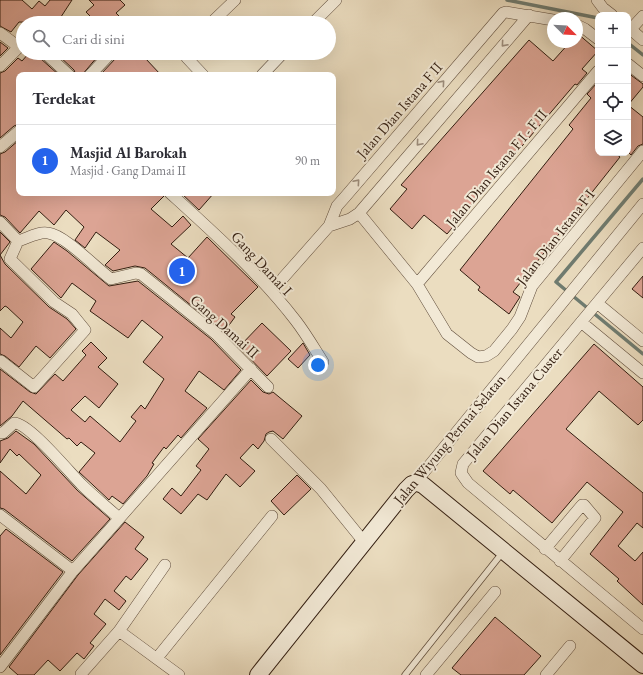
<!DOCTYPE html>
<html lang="id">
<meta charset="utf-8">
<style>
body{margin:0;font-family:"EB Garamond",serif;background:#f2f2f3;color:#2b2b33}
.controls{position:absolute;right:12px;top:12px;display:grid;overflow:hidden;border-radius:8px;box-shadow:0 4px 16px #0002}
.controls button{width:36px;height:36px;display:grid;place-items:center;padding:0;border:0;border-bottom:1px solid #e1e1e2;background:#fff;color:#2b2b33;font:20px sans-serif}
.compass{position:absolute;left:547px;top:12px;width:36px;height:36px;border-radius:50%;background:#fff;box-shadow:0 4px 16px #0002;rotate:114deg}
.you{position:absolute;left:318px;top:365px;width:14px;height:14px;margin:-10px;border:3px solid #fff;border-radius:50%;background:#1a73e8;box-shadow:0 0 0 6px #1a73e833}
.badge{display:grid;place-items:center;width:26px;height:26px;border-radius:50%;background:#2563eb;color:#fff;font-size:13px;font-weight:700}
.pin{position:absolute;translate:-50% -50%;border:2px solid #fff;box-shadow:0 1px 4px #0006}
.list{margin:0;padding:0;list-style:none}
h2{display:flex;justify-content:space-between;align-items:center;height:52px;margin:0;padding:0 16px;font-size:17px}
h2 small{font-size:13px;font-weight:400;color:#7c7c81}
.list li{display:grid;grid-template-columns:26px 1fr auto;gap:12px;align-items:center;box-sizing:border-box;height:72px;padding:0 16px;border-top:1px solid #e1e1e2}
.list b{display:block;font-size:15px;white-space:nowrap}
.list p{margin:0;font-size:13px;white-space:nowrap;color:#7c7c81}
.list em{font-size:13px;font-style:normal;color:#7c7c81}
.icon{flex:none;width:22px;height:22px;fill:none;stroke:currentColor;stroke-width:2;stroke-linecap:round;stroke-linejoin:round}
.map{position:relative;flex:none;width:643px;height:675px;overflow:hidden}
.search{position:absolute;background:#fff;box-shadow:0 4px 16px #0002;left:16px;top:16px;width:320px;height:44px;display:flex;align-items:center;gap:10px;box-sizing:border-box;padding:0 14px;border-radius:22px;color:#7c7c81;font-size:15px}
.panel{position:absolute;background:#fff;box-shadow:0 4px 16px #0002;left:16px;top:72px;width:320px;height:124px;border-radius:8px}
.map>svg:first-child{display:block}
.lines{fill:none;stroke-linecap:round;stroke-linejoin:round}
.stream{stroke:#6f7c71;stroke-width:3.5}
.building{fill:#dca494;stroke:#321d10}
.lane-casing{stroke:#604d3c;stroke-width:7}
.street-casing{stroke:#604d3c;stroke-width:12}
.secondary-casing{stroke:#321d10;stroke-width:18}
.lane{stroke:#f2e9d6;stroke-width:5.5}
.street{stroke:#f2e9d6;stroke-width:11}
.secondary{stroke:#f2e9d6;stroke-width:16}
.oneway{stroke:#9c8d7d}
.labels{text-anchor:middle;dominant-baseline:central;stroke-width:4;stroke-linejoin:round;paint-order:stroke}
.street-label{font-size:15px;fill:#321d10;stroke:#f2e9d6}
</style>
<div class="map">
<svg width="643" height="675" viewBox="0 0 643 675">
<rect width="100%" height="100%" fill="#ebddc0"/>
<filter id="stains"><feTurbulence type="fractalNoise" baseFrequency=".005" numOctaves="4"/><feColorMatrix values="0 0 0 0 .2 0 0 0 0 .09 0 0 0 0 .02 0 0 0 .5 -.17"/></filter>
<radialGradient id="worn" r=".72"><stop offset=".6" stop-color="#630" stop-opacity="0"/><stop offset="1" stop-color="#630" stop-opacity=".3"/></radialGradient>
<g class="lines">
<path class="stream" d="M507 0 598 18
M628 43 643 55
M643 179 556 282 643 354"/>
</g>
<path class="building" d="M0 0H22L32 9 39 1 45 6 50 0H72L57 23 19 22 11 32 0 26Z
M89 0H120L125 5 116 13 120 17 114 23H97L86 12 94 5Z
M577 33 598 51 582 69 587 73 577 85 575 84 447 234 424 215 412 229 390 209 407 189 401 185 529 40 553 61 570 42H577Z
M0 42 8 48 0 56Z
M29 53 39 59 40 58 59 75H19V124L14 126 0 138V73L5 71 18 58 22 61Z
M60 53H95L98 56 82 75H76L74 70 58 55Z
M118 53H150L145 58 161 75H100L116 58Z
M628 73 643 84V87L628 105 643 117V144L638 146 631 155 628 152Z
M597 83 598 153H615L620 157 513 292 520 297 509 314 478 290 480 287 460 270 573 129 569 125 591 98 587 94Z
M19 140V193H163L164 196 151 209 172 227 183 216 191 225 171 244 188 258 207 237 258 287 231 314 235 317 224 332 145 268 135 266 113 271 105 265 120 250 96 232 85 248 75 240 84 227 66 210 54 225 39 211 20 233 5 217 0 215V154L5 152Z
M181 193H214L199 210Z
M0 232 10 242 0 255Z
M54 242 67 251 109 286 138 281 211 339 241 370 224 390 199 371 185 391 207 408 181 438 178 435 166 449 164 447 152 463 154 464 147 476 123 504 112 496 109 500 79 472 95 453 81 442 77 446 69 438 67 439 23 401 12 416 0 426V369L30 392 36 394 55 374 63 381 86 355 82 351 91 342 107 358 98 367 118 384 99 408 85 396 71 410 85 422 90 416 120 442 136 421 131 417 141 405 145 409 164 379 143 362 163 337 142 320 128 338 90 311 96 301 72 283 61 298 31 269Z
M0 255 5 264 49 307 67 319 76 329 50 358 36 346 19 367 5 356 0 354V328L11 338 23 322 7 307 5 306 0 311Z
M643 276V298L632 289Z
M262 323 291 351 267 376 239 347Z
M303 343 310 355 298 368 288 359Z
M594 344 643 387V420L638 425 599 391 566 429 643 493V528L637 523 618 546 635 561 643 552V605L617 581 619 579 590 554 623 512 587 482 552 523 513 490 510 494 483 471Z
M251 380 263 392 269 394 273 392 302 416 283 439 273 431 269 432 266 434 264 441 258 449 253 444 240 458 255 471 240 487 226 474 207 500 198 494 181 514 163 499 172 488 181 496 201 470 196 466 209 449 198 439Z
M16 431 34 444 77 490 110 519 72 561 4 509 0 508V471L26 494 41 475 19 454 17 456 10 449 0 463V441L8 438Z
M297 475 311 489 284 515 271 501Z
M125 522 144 537 135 549 148 559 131 580 126 576 114 591 126 601 119 610 105 599 94 614 106 624 90 643 94 646 84 659 77 653 60 671 48 660 34 675H18L9 667 78 575Z
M6 529 63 572 0 655V536Z
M495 617 541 656 524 675H461L452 668Z"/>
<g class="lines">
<defs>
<path id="lane" d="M405 675 503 552"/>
<path id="street" d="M597 0 603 8 612 15
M211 23 235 0
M313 23 336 0
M577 25 585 29 598 39
M628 27 643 40
M631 29 643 16
M0 33 15 44 23 45
M45 53 69 75
M185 53 187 58 203 75
M628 64 643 76
M0 66 20 46
M90 75 111 53
M262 75 283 53
M0 147 19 131
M170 193C214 233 260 274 296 321 306 334 314 348 323 362
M359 213 417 284 447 334 471 353 478 357 486 356 494 351 512 329 520 317 532 286 643 151
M0 222 18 241C26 239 39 231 48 233 65 235 96 268 111 279L136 273 141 274 216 334 268 387
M329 226 350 219 359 213 529 15
M643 248 597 303 643 341
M283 278 329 226 337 206 345 197 503 13 506 12 553 20
M417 284 598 71
M597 303 463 464 461 473 468 483 643 629
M581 322 643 373
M1 361 34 387 85 330 72 314 54 302 10 259 18 241
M0 433H3L14 423C28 422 70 473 82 485 93 496 107 507 119 518
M271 439 321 489 364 542
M415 483 643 204
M0 515 73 571
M545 549 582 505H584L595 518 560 561
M165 565 119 631 179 675
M157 658 272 516
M0 667 73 571 251 369
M81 674 119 631
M426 675 495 592
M546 675 570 646"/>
<path id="secondary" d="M258 675 406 490 412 484 417 483 423 485 643 665"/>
</defs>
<use href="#lane" class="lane-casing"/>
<use href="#street" class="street-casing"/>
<use href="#secondary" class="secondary-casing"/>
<use href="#lane" class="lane"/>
<use href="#street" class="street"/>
<use href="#secondary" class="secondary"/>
</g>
<defs><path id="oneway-chevron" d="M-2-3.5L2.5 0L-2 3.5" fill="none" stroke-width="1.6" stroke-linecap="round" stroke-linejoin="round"/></defs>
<g class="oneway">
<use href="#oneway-chevron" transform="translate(504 44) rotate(131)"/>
<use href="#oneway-chevron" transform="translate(442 83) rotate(-49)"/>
<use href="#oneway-chevron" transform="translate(419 143) rotate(131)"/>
<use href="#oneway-chevron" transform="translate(357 182) rotate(-49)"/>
</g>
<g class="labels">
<g class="street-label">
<text transform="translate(399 110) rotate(-49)">Jalan Dian Istana F II</text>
<text transform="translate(496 168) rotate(-50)">Jalan Dian Istana F I - F II</text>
<text transform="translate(555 237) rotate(-52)">Jalan Dian Istana F I</text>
<text transform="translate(262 263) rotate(47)">Gang Damai I</text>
<text transform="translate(225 326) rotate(42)">Gang Damai II</text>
<text transform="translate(514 403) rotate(-50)">Jalan Dian Istana Custer</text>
<text transform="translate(449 439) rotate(-50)">Jalan Wiyung Permai Selatan</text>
</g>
</g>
<rect width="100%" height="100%" filter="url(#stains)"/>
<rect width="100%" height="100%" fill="url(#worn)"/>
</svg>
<div class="controls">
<button>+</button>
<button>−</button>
<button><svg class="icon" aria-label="locate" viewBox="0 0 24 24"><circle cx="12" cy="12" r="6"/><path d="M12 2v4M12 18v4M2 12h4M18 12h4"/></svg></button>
<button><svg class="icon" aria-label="layers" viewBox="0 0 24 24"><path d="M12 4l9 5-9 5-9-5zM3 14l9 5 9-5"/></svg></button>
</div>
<svg class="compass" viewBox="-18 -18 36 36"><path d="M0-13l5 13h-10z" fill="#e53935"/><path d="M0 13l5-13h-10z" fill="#7c7c81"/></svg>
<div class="you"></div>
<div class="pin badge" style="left:182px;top:271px">1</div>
<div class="search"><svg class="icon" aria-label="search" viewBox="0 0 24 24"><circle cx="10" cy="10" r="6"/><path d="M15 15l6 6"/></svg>Cari di sini</div>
<section class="panel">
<h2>Terdekat<small></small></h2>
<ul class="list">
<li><span class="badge">1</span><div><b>Masjid Al Barokah</b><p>Masjid · Gang Damai II</p></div><em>90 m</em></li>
</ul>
</section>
</div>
